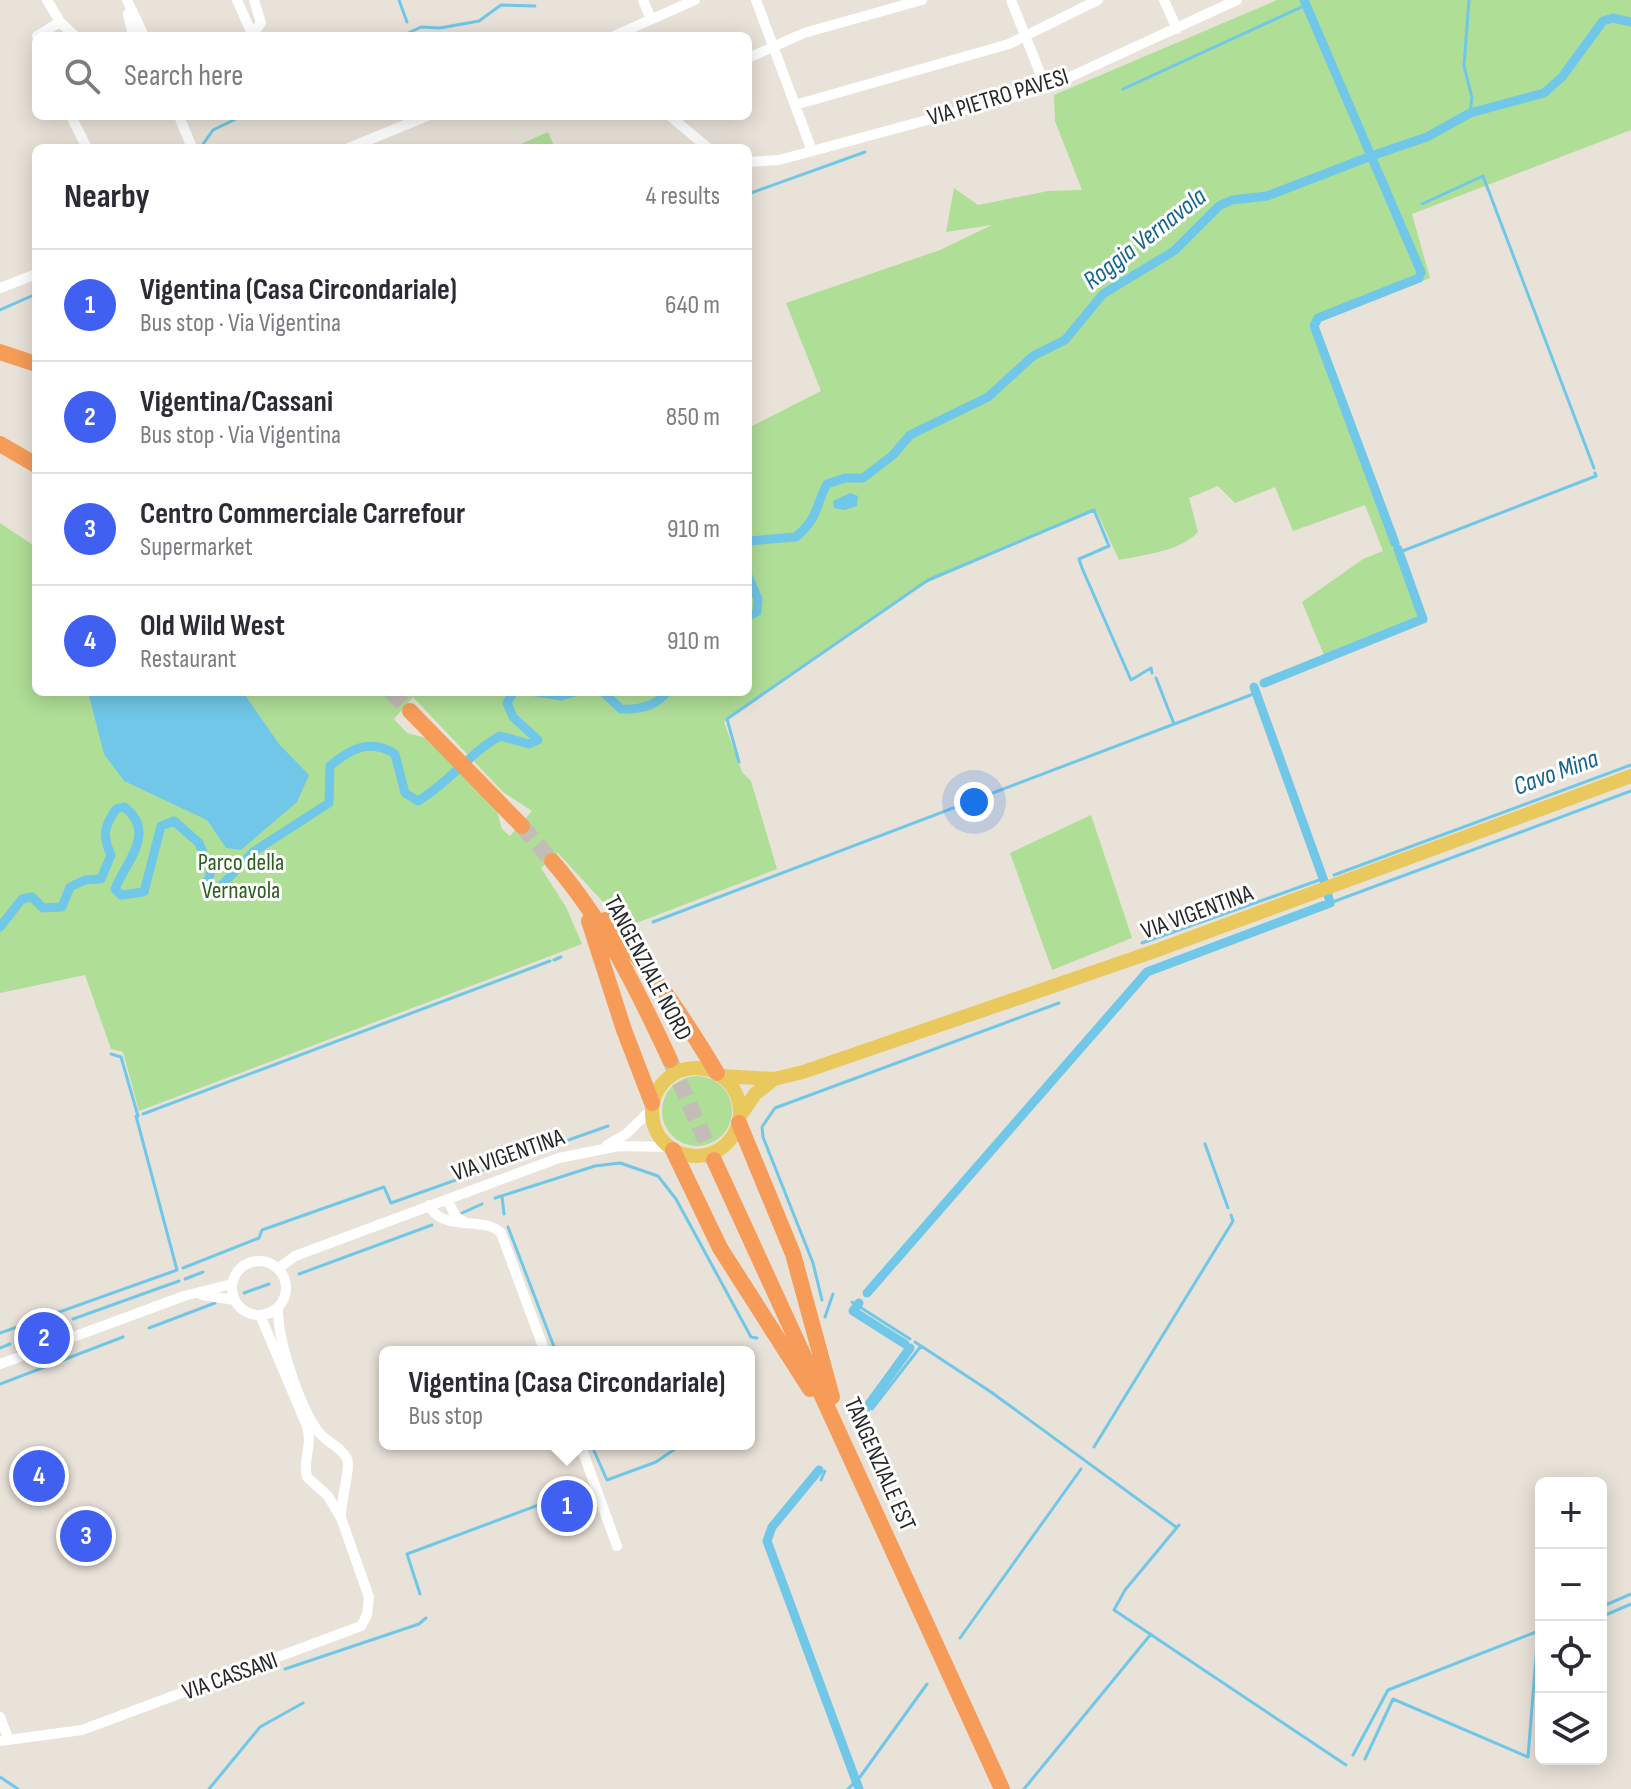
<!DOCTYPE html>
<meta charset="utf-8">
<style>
body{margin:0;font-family:"Sofia Sans Condensed",sans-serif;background:#f2f2f3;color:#2b2b33}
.controls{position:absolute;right:24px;bottom:24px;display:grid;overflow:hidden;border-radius:12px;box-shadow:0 4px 20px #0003}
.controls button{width:72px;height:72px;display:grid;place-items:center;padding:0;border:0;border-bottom:2px solid #e1e1e2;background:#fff;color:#2b2b33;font:40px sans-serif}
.you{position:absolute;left:974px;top:802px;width:28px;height:28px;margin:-20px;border:6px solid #fff;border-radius:50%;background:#1a73e8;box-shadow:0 0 0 12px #1a73e833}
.badge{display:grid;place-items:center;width:52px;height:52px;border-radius:50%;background:#3f60f0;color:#fff;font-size:26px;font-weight:700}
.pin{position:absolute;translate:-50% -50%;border:4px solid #fff;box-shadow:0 2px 8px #0006}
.popup{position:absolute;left:379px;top:1346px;width:376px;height:104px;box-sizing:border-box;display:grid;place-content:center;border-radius:12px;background:#fff;filter:drop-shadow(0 2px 6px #0005);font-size:26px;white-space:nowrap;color:#7c7c81}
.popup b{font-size:30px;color:#2b2b33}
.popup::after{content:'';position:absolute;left:50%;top:100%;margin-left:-16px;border:16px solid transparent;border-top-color:#fff}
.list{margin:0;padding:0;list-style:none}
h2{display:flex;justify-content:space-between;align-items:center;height:104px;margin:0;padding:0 32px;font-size:34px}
h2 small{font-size:26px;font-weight:400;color:#7c7c81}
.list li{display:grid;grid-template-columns:52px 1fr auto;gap:24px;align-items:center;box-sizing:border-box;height:112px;padding:0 32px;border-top:2px solid #e1e1e2}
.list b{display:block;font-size:30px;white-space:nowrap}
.list p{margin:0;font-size:26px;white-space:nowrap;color:#7c7c81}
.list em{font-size:26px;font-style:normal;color:#7c7c81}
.icon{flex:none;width:44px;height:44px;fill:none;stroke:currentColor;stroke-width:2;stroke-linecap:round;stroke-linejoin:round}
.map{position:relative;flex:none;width:1631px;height:1789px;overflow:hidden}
.search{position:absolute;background:#fff;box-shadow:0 4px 20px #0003;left:32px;top:32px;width:720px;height:88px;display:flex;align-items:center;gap:20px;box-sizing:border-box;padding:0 28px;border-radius:12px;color:#7c7c81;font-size:30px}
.panel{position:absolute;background:#fff;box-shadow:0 4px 20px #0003;left:32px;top:144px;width:720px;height:552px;border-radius:12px}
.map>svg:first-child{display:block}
.green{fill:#afde97;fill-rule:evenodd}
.water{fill:#70c7e7}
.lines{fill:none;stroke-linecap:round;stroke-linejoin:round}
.stream{stroke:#70c7e7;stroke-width:3}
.canal{stroke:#70c7e7;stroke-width:9}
.highway-tunnel{stroke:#c2bdb5;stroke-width:16;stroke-dasharray:16 8;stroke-linecap:butt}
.minor{stroke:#fff;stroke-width:10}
.major{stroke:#e9c95e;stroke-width:14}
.highway{stroke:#f69c58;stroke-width:16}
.labels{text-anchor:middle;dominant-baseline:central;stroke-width:6;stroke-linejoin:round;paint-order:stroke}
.street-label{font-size:24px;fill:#272727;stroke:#fff}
.park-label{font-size:24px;fill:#2a5f1c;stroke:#fff}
.water-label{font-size:26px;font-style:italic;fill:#13648f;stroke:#fff}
</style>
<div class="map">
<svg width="1631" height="1789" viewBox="0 0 1631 1789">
<rect width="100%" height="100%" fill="#e9e2d9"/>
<path class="green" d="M1277 0H1631V130L1412 214 1430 278 1309 325 1426 621 1326 660 1302 602 1363 559 1383 551 1365 505 1293 531 1275 487 1235 503 1218 486 1189 498 1198 532C1181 551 1143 555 1119 560L1096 510 917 587 724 722 742 772 751 781 777 869 626 927 558 853 541 868 566 907 582 944 139 1111 123 1052 111 1049 85 975 0 993V523L36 547V692H748V428L821 391 786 303 940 250 992 225 946 232 954 188 978 205 1048 191 1082 190 1055 121 1054 95ZM413 697 503 792 532 811 510 836 502 829 495 804 430 739 407 733 394 719Z
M548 132 555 148H512Z
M1091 815 1132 938 1052 970 1010 853Z
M662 1111a35 35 0 1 1 70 0a35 35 0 1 1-70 0Z"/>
<path class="water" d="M850 493 858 496 857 506 845 510 834 508 833 501Z
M88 692H243L279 744 309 775 297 802 241 850 226 848 207 820 124 781 104 754Z"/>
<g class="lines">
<path class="stream" d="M399 0 407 22
M1469 0 1464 66 1472 98 1470 113
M402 36 421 27 440 28 479 21 501 5 535 6
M1123 89 1306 5
M201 147 213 130 242 116
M748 194 865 152
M1422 204 1483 176 1594 468
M0 310 36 294
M1400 552 1596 476 1595 473
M1156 678 1174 724
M739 762 727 719 928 580 1094 510 1109 546 1079 559 1082 568 1131 680 1151 668 1152 673
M1334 875 1631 765
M1330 903 1631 791
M653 922 1256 693
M1142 943 1325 878
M554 960 561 957
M111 1054 121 1057 138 1116
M143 1114 550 961
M1205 1144 1228 1208
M502 1196 504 1214
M495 1198 595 1166 620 1163 658 1176 676 1199 751 1337 757 1338
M462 1213 482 1204
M508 1227 556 1352
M183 1268 259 1238 262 1230 384 1187 391 1203 608 1126
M299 1274 432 1225
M185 1279 203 1272
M244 1293 269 1284
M822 1300 813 1263 763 1137 762 1127 775 1108 1059 1003
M852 1302 910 1339
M825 1317 833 1294
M73 1319 179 1281
M149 1328 215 1303
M0 1333 177 1270 136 1116
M915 1342 991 1392 1176 1527
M0 1348 10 1344
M749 1363 752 1360
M0 1384 123 1337
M872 1409 921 1346
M591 1444 607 1480 656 1462 682 1444
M1094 1447 1233 1221 1231 1215
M821 1480 825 1471
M1179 1525 1125 1590 1114 1610 1346 1765
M420 1594 407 1554 579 1490
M1601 1607 1631 1594
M1601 1617 1631 1604
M960 1638 1081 1469
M285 1669 419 1624 426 1618
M1353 1755 1388 1690 1541 1630
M1365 1759 1393 1699 1528 1757 1537 1644 1541 1642
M0 1777 18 1789
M860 1777 927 1684
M209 1789 260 1727 303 1703
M848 1789 853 1784
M1024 1789 1151 1634"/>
<path class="canal" d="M1304 0 1421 272 1419 278 1318 318 1314 326 1395 543
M1377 154 1427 137 1470 113 1544 93 1562 77 1603 21 1613 18 1631 22
M748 541 796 537C819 517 814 509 827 484L845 478H863L893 455 910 435 988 397 1033 356 1065 340 1103 294 1174 251 1219 206 1232 200 1267 196 1366 158
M748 576 758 599 757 612 748 616
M1264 683 1423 619 1398 549
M1254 687 1324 881
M536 692 561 696 575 692
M603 692 621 709C639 710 656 706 667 692
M0 927 22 899 32 897 43 908 62 907 70 887 85 880 101 879 111 855C102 835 104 827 116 809L124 807C158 832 125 863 115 889L121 895 144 892 161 826 174 821 199 843 211 872 207 882 213 889 220 887 253 852 329 803 330 766C350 749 370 738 395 754L405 793 418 801C449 783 469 753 500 736L529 744 538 740 513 717 507 703 513 692
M867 1293 1147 972 1330 903 1328 895
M859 1303 853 1311 905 1344
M867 1407 910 1348
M819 1470 772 1527 767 1541 859 1789"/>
<path class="highway-tunnel" d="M391 692 410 711
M522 826 552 861
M670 1060 714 1160"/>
<path class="minor" d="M47 0 60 22 75 36
M127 0 144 36
M237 0 252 34
M643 0 651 19
M756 0 812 151
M1011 0 1046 88
M1164 0 1177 29
M128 14 133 36
M37 36 60 22
M251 36 261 23 254 0
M614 36 695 0
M748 58 804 33 922 0
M795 105 1009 44 1098 0
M71 116 87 148
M179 116 192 148
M670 116 708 148
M349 148 427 116
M748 162 779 160 1046 88 1237 0
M0 288 36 274
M607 1145 626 1134 652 1109
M447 1199 456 1217 465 1222
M429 1205C442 1233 482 1215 501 1233L545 1352
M232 1288a27 27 0 1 1 54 0a27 27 0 1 1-54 0Z
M279 1268 295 1256 559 1158 619 1146 670 1147
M202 1295 235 1300
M278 1308C277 1338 299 1405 317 1430 325 1442 341 1446 347 1459 351 1467 340 1503 341 1518
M0 1364 184 1296 232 1284
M580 1444 617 1546
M0 1717 8 1738
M0 1741 82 1730 361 1626 367 1615 369 1597 341 1518 328 1496 307 1477C302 1459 313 1449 307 1426L260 1315"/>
<path class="major" d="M652 1112a44 44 0 1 1 88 0a44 44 0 1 1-88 0Z
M722 1076 774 1079 803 1072 1155 951 1631 776
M740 1116 755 1094 774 1079"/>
<path class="highway" d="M0 352 36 364
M0 444 36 465
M410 711 522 826
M552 861C604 921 637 989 670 1060
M605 920C650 967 684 1018 717 1073
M589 921 624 1030 652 1103
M739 1123 793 1254 832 1397
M673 1150 720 1248 810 1389
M714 1160 1002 1789"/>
</g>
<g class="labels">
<g class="street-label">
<text transform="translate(998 97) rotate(-17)">VIA PIETRO PAVESI</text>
<text transform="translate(1197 912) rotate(-20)">VIA VIGENTINA</text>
<text transform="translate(648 968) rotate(62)">TANGENZIALE NORD</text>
<text transform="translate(508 1155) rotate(-19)">VIA VIGENTINA</text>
<text transform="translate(880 1464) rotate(66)">TANGENZIALE EST</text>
<text transform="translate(230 1676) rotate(-20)">VIA CASSANI</text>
</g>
<g class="park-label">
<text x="241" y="862">Parco della<tspan x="241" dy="28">Vernavola</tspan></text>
</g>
<g class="water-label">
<text transform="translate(1145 239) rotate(-38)">Roggia Vernavola</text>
<text transform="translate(1556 773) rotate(-20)">Cavo Mina</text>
</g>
</g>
</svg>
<div class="controls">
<button>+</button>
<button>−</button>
<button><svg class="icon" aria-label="locate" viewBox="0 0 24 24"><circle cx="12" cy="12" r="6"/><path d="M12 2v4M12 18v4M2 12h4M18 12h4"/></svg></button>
<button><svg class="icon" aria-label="layers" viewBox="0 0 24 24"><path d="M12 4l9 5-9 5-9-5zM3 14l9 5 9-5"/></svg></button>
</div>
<div class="you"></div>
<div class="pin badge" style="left:567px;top:1506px">1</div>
<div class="popup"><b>Vigentina (Casa Circondariale)</b>Bus stop</div>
<div class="pin badge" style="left:44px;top:1338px">2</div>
<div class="pin badge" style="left:86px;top:1536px">3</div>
<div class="pin badge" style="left:39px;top:1476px">4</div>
<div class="search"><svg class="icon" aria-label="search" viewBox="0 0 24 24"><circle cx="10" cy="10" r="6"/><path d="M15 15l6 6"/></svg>Search here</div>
<section class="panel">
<h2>Nearby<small>4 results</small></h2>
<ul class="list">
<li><span class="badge">1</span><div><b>Vigentina (Casa Circondariale)</b><p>Bus stop · Via Vigentina</p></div><em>640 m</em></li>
<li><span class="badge">2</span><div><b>Vigentina/Cassani</b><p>Bus stop · Via Vigentina</p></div><em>850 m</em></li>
<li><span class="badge">3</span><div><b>Centro Commerciale Carrefour</b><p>Supermarket</p></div><em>910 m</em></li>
<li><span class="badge">4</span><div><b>Old Wild West</b><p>Restaurant</p></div><em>910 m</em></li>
</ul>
</section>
</div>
